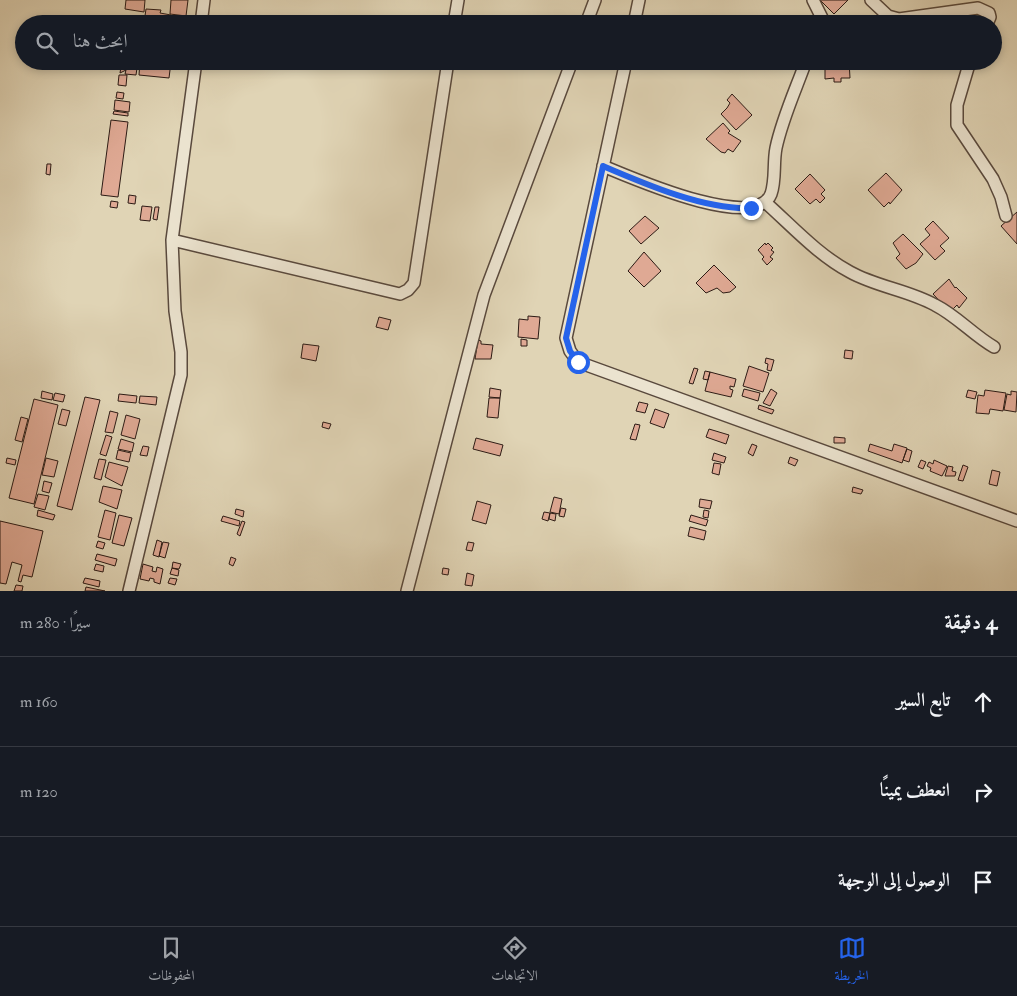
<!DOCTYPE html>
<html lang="ar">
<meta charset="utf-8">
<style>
body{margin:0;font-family:"IM FELL Double Pica",Amiri,serif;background:#242831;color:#f1f3f6;direction:rtl}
.stop{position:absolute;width:15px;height:15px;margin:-11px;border:4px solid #2563eb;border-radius:50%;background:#fff}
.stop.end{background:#2563eb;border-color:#fff;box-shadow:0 1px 5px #0008}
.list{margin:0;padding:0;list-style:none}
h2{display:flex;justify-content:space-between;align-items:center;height:65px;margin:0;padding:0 20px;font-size:21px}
h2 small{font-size:16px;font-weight:400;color:#9ea1a6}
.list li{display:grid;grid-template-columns:32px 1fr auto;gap:15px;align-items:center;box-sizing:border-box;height:90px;padding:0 20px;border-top:1px solid #363941}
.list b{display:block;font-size:19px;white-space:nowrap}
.list em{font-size:16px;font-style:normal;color:#9ea1a6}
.icon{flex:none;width:28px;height:28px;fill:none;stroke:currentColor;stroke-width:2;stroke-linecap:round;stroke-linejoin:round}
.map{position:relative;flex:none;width:1017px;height:591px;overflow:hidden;direction:ltr}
.search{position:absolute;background:#171b24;box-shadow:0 2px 8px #0003;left:15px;right:15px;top:15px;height:55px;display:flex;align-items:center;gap:12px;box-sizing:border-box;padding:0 18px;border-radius:28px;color:#9ea1a6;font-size:19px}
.sheet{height:335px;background:#171b24}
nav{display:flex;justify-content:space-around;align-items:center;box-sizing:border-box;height:70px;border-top:1px solid #363941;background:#171b24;font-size:14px;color:#9ea1a6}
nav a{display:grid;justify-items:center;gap:2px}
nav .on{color:#2563eb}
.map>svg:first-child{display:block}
.building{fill:#dfa994;stroke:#2c1b15}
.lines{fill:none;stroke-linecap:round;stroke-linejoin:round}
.minor-casing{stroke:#59493d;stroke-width:14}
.minor{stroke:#ebe3cf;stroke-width:11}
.route{stroke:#2563eb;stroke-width:6}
</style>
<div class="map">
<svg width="1017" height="591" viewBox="0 0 1017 591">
<rect width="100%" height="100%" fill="#e0d4b5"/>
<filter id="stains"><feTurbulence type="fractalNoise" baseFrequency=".004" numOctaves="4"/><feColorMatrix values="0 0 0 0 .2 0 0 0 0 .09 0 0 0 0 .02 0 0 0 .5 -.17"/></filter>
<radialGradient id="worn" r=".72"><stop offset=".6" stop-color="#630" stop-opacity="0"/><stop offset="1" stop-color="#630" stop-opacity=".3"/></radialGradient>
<path class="building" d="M126 0H145L144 12 125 9Z
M171 0H188L186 16 170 14Z
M820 0H848L834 14Z
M146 9 161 10 160 13 171 15 170 24 144 23Z
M172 16 183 18 182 24 171 23Z
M122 61H138L136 75 125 74 126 70 120 73Z
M140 61 171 62 169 78 139 75Z
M825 61H849L850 78H841V82H834V78L825 79Z
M119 75H127L126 86 118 85Z
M117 92 124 93 123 99 116 98Z
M732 94 752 115 736 130 721 114 727 108 730 103 727 100Z
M115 100 130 102 129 112 114 110Z
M114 111 128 113V116L113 114Z
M111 120 128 122 118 197 101 195Z
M723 123 730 131 728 133 741 141 733 152 728 149 725 153 721 152 706 139Z
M47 164H51L50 175 46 174Z
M886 173 902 190 890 204 889 202 884 207 868 190Z
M810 174 825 190 821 194 825 198 820 203 816 199 810 204 795 189Z
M129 195 136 196 135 204 128 203Z
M111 201 118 202 117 208 110 207Z
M142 206 152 207 150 221 140 220Z
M155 207H159L157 220 153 219Z
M1017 212V244L1001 226Z
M645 216 659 228 641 244 629 231Z
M933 221 949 238 940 246 945 251 935 260 920 244 930 235 925 229Z
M903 234 923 254 916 263 906 269 896 258 900 254 893 243Z
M765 243 766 245 768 243 773 248 771 250 774 252 770 257 773 259 767 265 762 259 764 257 758 250Z
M644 252 661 271 644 287 628 271Z
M714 265 736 287 730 292 723 293 717 288 706 293 696 283Z
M949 279 955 288 956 287 967 298 959 308 957 305 950 312 933 294Z
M528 316 540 317 538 339 518 337 519 319 528 320Z
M379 317 391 320 388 330 376 327Z
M521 339 527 340V346H521Z
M478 340 481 341V344L493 345 491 359H475Z
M303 344 319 346 316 361 301 358Z
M845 350 853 351 852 359 844 358Z
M766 358 774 360 771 371 767 370 768 364 765 363Z
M749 366 769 373 763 392 743 386Z
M694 368 698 369 693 384 689 383Z
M705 371 710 372 708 380 703 379Z
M710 372 736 379 734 387 730 386V389L733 390 731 397 705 391Z
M490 388 501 390 500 398 489 397Z
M744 389 760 393 758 401 742 396Z
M771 389 777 393 770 406 763 403Z
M968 390 977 392 975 399 966 397Z
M985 390 1006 393 1003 411 990 409 989 414 976 413 978 395 984 396Z
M42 391 53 394 52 400 41 398Z
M1011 391 1017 392 1016 412 1004 410 1007 394 1011 395Z
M55 393 65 395 63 402 53 400Z
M119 394 137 396 136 403 118 401Z
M140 396 157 397 156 405 139 403Z
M85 397 100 400 72 510 57 506Z
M489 398H500L498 418 487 417Z
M34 399 58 405 34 504 9 498Z
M639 402 648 404 645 413 636 411Z
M759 405 774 410 772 414 758 409Z
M62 409 70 411 66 426 58 424Z
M655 409 669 414 664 428 650 423Z
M110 411 118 413 113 433 105 432Z
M126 415 140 419 135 439 121 435Z
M21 417 28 419 22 442 15 440Z
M323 422 331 424 329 429 322 427Z
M635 424 640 425 636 440 630 439Z
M709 429 729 435 726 444 706 437Z
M106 435 112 437 106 456 100 454Z
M834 437 845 438V443H834Z
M476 438 503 445 500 456 473 449Z
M121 439 134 443 132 452 118 449Z
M752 444 757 446 753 456 748 453Z
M870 444 892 451 894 444 907 448 902 463 868 451Z
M143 446 149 447 147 456 140 455Z
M907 449 912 451 909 462 903 460Z
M118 450 131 453 129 462 116 459Z
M714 453 726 457 724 463 712 460Z
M790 457 798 460 795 466 788 463Z
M7 458 16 460 15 465 6 463Z
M46 458 58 461 54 477 42 475Z
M99 459 106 460 101 480 94 478Z
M921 460 926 462 923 469 918 467Z
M934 460 947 466 942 476 930 471 931 468 927 466 929 462 933 464Z
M109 462 128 467 122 486 105 477Z
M714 463 721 464 719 475 712 473Z
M963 465 968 467 963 481 958 480Z
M948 466 953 467 952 471 956 472 955 476H945Z
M992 470 1000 472 997 486 989 484Z
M44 481 52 483 49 493 42 491Z
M103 486 122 490 117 509 99 502Z
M853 487 863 490 861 494 852 492Z
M38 494 49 496 45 510 34 507Z
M554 497 562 499 559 514 550 512Z
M700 499 712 501 710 509 699 507Z
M477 501 491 505 486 524 472 520Z
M561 508 566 509 564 517 559 516Z
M236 509 244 511 243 517 235 514Z
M38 510 55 515 53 520 37 516Z
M105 510 116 513 110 540 98 537Z
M704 510 709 511 708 518 703 517Z
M544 512 550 513 548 521 542 519Z
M550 513 556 514 555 521 549 519Z
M119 515 132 518 124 546 112 543Z
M691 515 708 520 706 526 689 521Z
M223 516 240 521 239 526 221 521Z
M0 521 43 531 32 577 23 575 21 582 18 581 22 565 12 562 6 584 0 583Z
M242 521 245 522 240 536 237 534Z
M690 527 706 531 704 540 688 536Z
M157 540 162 542 159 557 153 555Z
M98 541 105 543 103 549 96 547Z
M163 542 169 543 165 558 159 556Z
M468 542 474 543 472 551 466 550Z
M97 554 117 559 115 566 95 560Z
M231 557 236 559 233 566 229 564Z
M173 562 181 564 179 569 172 568Z
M96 564 104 566 103 572 94 570Z
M143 564 153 567 152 571 156 572 157 567 163 569 160 584 154 582V579L150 578 149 581 140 579Z
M172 568 179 570 178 576 170 574Z
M443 568 449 569 448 575 442 574Z
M467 573 474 575 472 586 465 585Z
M85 578 100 581 99 587 83 583Z
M170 578 177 579 175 585 168 583Z
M16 585 23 586 22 591H14Z
M86 587 105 591H85Z"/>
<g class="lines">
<defs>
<path id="minor" d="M813 0 825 24
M871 0 888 16 899 19 978 8 989 13 990 17 987 24
M201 24 204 0
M454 24 458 0
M586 24 595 0
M634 24 639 0
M626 61 566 338 570 351 578 362 1017 521
M970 61 957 105V125L993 179 1001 197 1006 216
M603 166C630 177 756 233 771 194 776 180 773 163 776 148 782 119 796 89 806 61
M765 202C792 226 818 255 850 272 877 287 908 290 935 305 957 316 973 335 994 347
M172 240 400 294 408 290 414 283 448 61
M129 591 181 375V352L175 311 172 240 196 61
M407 591 484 295 572 61"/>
</defs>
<use href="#minor" class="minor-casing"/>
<use href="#minor" class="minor"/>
</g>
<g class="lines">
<path class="route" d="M578 362 570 351 566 338 603 166C645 184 705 210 751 208"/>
</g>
<rect width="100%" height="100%" filter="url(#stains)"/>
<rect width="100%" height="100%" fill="url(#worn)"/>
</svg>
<div class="stop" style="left:578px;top:362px"></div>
<div class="stop end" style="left:751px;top:208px"></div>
<div class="search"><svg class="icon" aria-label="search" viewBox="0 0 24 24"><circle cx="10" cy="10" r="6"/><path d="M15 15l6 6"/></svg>ابحث هنا</div>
</div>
<section class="sheet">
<h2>4 دقيقة<small>سيرًا · 280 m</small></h2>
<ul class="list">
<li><svg class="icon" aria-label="ahead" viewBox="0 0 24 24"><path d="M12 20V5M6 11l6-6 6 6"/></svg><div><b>تابع السير</b></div><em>160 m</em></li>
<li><svg class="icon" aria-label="right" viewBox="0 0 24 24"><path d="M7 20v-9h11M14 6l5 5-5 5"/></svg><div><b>انعطف يمينًا</b></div><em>120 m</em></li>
<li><svg class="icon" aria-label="arrive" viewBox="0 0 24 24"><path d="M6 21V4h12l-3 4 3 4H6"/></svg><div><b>الوصول إلى الوجهة</b></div></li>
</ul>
</section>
<nav>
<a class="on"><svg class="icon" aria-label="map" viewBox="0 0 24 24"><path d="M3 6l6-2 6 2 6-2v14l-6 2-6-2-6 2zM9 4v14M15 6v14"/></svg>الخريطة</a>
<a><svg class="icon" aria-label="directions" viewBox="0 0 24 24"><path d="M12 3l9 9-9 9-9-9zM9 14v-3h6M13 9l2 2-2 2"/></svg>الاتجاهات</a>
<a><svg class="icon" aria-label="saved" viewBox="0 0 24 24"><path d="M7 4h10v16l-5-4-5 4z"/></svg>المحفوظات</a>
</nav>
